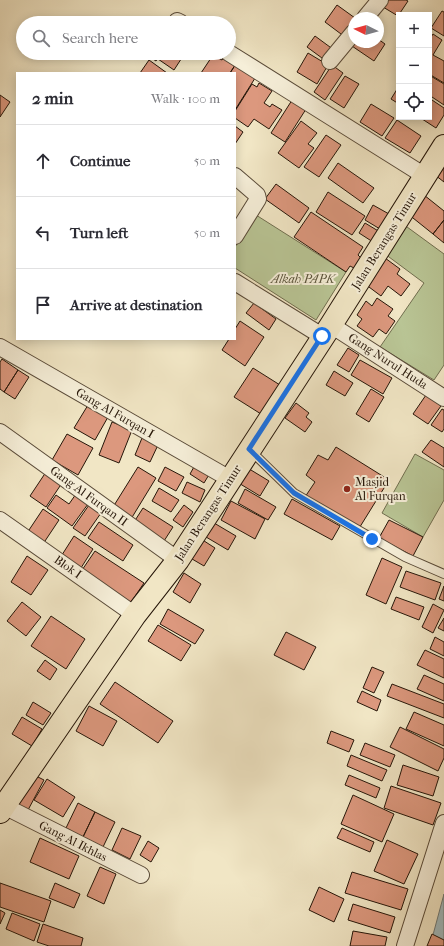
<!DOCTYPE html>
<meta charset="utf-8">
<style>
body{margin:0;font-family:"IM FELL French Canon",serif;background:#f2f2f3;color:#2b2b33}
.controls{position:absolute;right:12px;top:12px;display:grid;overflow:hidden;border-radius:0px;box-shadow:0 2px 10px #0003}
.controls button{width:36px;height:36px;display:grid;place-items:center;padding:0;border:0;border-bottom:1px solid #e1e1e2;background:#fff;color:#2b2b33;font:20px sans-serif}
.compass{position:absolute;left:348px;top:12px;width:36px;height:36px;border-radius:50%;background:#fff;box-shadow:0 2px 10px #0003;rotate:275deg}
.stop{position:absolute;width:12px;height:12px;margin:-9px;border:3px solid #1a73e8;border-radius:50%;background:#fff}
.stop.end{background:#1a73e8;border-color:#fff;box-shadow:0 1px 4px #0008}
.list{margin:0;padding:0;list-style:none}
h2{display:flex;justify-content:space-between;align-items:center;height:52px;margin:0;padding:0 16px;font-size:17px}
h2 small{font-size:13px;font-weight:400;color:#7c7c81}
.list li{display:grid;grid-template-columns:26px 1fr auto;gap:12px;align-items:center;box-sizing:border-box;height:72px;padding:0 16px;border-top:1px solid #e1e1e2}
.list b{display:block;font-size:15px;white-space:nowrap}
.list em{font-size:13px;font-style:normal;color:#7c7c81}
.icon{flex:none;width:22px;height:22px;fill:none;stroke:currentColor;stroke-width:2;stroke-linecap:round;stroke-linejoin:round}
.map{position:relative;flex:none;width:444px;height:946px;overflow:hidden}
.search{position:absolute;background:#fff;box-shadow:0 2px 10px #0003;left:16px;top:16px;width:220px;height:44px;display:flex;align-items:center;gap:10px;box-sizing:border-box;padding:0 14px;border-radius:22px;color:#7c7c81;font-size:15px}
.panel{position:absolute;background:#fff;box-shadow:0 2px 10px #0003;left:16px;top:72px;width:220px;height:268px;border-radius:0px}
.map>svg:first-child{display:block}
.green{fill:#b9c595;stroke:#706e4f}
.water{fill:#a2bcc1;stroke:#707a77}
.building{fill:#dc987e;stroke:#261609}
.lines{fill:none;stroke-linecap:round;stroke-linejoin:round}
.service-casing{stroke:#594a38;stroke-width:10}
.minor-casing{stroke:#594a38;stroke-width:18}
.primary-casing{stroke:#261609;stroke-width:24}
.service{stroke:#f6efd9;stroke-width:8}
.minor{stroke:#f6efd9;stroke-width:16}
.primary{stroke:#f1e6c5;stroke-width:22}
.route{stroke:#1a73e8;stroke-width:5}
.poi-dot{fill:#8f2418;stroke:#f6efd9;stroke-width:1.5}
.labels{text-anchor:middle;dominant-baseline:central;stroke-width:4;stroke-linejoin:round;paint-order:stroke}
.street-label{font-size:12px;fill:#261609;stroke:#f6efd9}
.park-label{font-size:12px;font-style:italic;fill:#59533a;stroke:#f6efd9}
.poi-label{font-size:12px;fill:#261609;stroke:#f6efd9;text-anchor:start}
</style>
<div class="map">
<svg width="444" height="946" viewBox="0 0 444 946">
<rect width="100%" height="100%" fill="#f1e6c5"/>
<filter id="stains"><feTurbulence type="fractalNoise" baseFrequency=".005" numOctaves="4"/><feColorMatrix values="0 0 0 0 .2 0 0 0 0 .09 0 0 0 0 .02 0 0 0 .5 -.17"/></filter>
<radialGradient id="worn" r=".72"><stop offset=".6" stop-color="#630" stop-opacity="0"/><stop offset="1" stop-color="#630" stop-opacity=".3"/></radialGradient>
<path class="green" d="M256 215 346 272 316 320 235 268V247Z
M403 224 444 254V365L434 380 380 347 424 283 385 254Z
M415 454 444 470V500L423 537 382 513Z"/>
<path class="water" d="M444 894V946H430Z"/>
<path class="building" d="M387 0H406L408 1 398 16 383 7Z
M337 5 355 18 354 25 345 37 325 22Z
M442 11 444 12V36L431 28Z
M433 34 442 40 433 55 444 61V83L429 74V40Z
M315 36 334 50 326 61 307 47Z
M378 39 385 44 374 61 349 44 378 42Z
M144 53H161L156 61Z
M161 53H185L174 70 158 59Z
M226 53 238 61 230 73H201L213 55 222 60Z
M308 53 328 65 317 84 297 72Z
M149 60 167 73H140Z
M237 62 257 75 235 110V73H230Z
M332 65 343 73 325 100 314 92Z
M429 75 444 84V105L429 95Z
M345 76 359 84 344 108 330 99Z
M259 83 272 91 264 103 270 107 272 104 282 110 269 129 254 119 248 127 235 118V111L252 84 257 87Z
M399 86V104L391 99Z
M0 95 10 102 0 117Z
M294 97 308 106 285 142 271 133Z
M429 98 444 108V115L436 128 419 117H429Z
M371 104 394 118 382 136 360 122Z
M397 120 421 136 410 153 385 138Z
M301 121 317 133 308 144 314 148 299 168 278 153Z
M235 126 243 132 235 144Z
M326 135 341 145 319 177 304 167Z
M338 163 374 188 363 203 328 178Z
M444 163V182L435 175Z
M276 184 309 208 299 223 265 199Z
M328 192 365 216 352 235 316 212Z
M424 195 444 211V220L433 234 408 214Z
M373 205 389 214 380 229 365 220Z
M311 212 363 247 358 255 361 258 354 268 350 266 346 272 294 237Z
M444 220V243L433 234Z
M365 223 380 232 373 242 359 233Z
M385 258 400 269 397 274 410 284 401 296 388 286 381 296 365 284Z
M377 298 393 309 388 316 395 321 386 334 379 329 373 337 357 326 362 319 357 315 366 301 372 306Z
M254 303 276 319 269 330 246 313Z
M240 321 264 337 245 366 222 350 229 339H235V329Z
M348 348 359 355 349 372 337 365Z
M2 359 18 370 4 392 0 389V362Z
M360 360 392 378 383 394 351 375Z
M253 368 280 385 261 414 234 397Z
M18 370 29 377 15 399 4 392Z
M334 371 353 383 345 396 326 385Z
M371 389 384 397 369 422 356 414Z
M426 395 441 406 428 424 413 414Z
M296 403 309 413 306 417 312 422 305 432 285 418Z
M88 405 108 417 95 440 74 428Z
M442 409 444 410V429L442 432 431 425Z
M112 422 132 430 119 463 99 455Z
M67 434 93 448 78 475 52 460Z
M142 438 158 445 150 462 135 455Z
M431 440 444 448V467L422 452Z
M336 447 389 480 358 530 305 497 315 482 306 475 318 455 328 460Z
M195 465 210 473 204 483 190 474Z
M138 467 156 478 131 519 113 507Z
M165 467 184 477 176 491 158 481Z
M246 467 269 481 260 496 237 482Z
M46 472 62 483 46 507 30 496Z
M187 482 205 490 200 502 182 493Z
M159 488 179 500 171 512 152 501Z
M245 489 276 507 268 520 238 503Z
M76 494 88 504 72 526 47 508 56 495 69 504Z
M292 499 340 526 332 540 284 514Z
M231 501 265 519 255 539 221 520Z
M89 505 101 513 85 536 73 528Z
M184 505 193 512 183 527 173 520Z
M143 508 173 527 164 541 134 522Z
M43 509 59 520 43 544 27 533Z
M209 520 236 536 228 550 201 534Z
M389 520 423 537 413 556 379 538Z
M99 522 133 545 123 561 88 538Z
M74 536 93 549 79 571 60 558Z
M198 537 215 548 204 566 187 556Z
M95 551 144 583 129 605 80 573Z
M27 556 48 570 31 595 11 582Z
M382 558 402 567 386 604 366 595Z
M406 571 441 583 435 600 400 587Z
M184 573 201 584 190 603 173 592Z
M444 586V601L439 599Z
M396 597 424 607 419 620 391 609Z
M22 602 41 617 26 636 7 621Z
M433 604 444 610 433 633 422 627Z
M168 609 204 630 195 644 160 624Z
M51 616 85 639 66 669 31 646Z
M444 618V631L438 628Z
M158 625 191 645 181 661 148 641Z
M286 632 316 647 304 670 274 655Z
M435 637 444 642V656L430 649Z
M425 650 444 659V678L417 665Z
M45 660 57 669 50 680 37 671Z
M372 667 384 672 374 693 363 688Z
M424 675 444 684V701L417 689Z
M115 682 173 721 158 743 100 704Z
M392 684 444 704V718L387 696Z
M362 691 381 700 377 711 357 702Z
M33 702 51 713 43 725 26 715Z
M89 706 117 721 103 746 76 731Z
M414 712 444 725V746L406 729Z
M22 717 42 729 32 746 12 734Z
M400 727 444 749V758L438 771 390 747Z
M331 731 354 740 349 752 327 743Z
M365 743 395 755 390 767 360 755Z
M351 755 387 770 382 781 347 766Z
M403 765 439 777 433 796 397 785Z
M30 773 44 780 28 810 14 802Z
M349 775 380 788 376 798 345 785Z
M47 779 75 797 63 817 34 800Z
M391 786 441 803 433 825 384 808Z
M353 795 394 814 382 842 341 824Z
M78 803 95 812 83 837 66 828Z
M95 812 115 822 103 847 83 837Z
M122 828 141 836 130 859 112 850Z
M342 828 374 842 370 852 337 838Z
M40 838 79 856 69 879 30 862Z
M387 840 418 854 404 884 374 871Z
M148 841 159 848 151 862 140 855Z
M100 867 116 874 104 904 87 896Z
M352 872 408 889 401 910 345 893Z
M0 883 51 901 44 922 0 907Z
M55 883 80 894 74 908 49 898Z
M319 887 344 899 334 922 309 910Z
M353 904 395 917 390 933 348 920Z
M0 910 5 913 0 924Z
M12 913 40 924 34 941 6 929Z
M43 924 83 938 81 946H49L37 942Z
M353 931 387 937 385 946H350Z
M432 934 444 940V946H427Z"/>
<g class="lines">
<defs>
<path id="service" d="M251 451 294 493 405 557 444 574"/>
<path id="minor" d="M365 18 380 0
M177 21 181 23
M229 53 425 176
M330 61 354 32
M235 176 257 195 258 199 235 236
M235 282 322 336
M331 325 444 398
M0 347 230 479
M0 432 178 560
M0 520 135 615
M4 806 141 875
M405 946 444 823"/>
<path id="primary" d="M0 812 135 615 178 560 331 325 444 146"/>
</defs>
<use href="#service" class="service-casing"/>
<use href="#minor" class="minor-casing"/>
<use href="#primary" class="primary-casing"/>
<use href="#service" class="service"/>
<use href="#minor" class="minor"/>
<use href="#primary" class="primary"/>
</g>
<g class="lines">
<path class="route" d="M322 336 249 449 294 493 372 539"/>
</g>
<circle class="poi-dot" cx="347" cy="489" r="4"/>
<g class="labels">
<g class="street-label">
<text transform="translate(384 241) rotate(-58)">Jalan Berangas Timur</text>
<text transform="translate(388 361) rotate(33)">Gang Nurul Huda</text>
<text transform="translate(115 413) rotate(30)">Gang Al Furqan I</text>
<text transform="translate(89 496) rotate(36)">Gang Al Furqan II</text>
<text transform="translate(208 513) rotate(-57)">Jalan Berangas Timur</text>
<text transform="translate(68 567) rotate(35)">Blok I</text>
<text transform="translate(73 841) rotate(27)">Gang Al Ikhlas</text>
</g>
<g class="park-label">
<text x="303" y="279">Alkah PAPK</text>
</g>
<g class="poi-label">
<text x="355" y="482">Masjid<tspan x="355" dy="14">Al Furqan</tspan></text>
</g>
</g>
<rect width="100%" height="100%" filter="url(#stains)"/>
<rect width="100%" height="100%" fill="url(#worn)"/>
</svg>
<div class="controls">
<button>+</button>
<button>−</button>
<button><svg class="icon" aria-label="locate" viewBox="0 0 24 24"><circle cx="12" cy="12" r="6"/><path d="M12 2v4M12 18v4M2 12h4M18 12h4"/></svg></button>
</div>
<svg class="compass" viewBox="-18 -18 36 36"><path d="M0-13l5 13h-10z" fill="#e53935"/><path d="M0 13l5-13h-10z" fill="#7c7c81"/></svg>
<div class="stop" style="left:322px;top:336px"></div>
<div class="stop end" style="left:372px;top:539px"></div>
<div class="search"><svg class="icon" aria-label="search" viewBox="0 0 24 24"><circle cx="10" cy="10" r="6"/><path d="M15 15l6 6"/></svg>Search here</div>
<section class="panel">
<h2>2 min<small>Walk · 100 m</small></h2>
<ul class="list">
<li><svg class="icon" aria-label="ahead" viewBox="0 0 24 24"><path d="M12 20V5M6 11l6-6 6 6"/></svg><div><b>Continue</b></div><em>50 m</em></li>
<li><svg class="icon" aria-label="left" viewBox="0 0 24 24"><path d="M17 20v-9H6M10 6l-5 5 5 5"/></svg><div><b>Turn left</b></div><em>50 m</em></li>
<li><svg class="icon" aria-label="arrive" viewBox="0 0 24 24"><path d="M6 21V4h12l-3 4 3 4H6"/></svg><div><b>Arrive at destination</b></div></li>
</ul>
</section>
</div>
